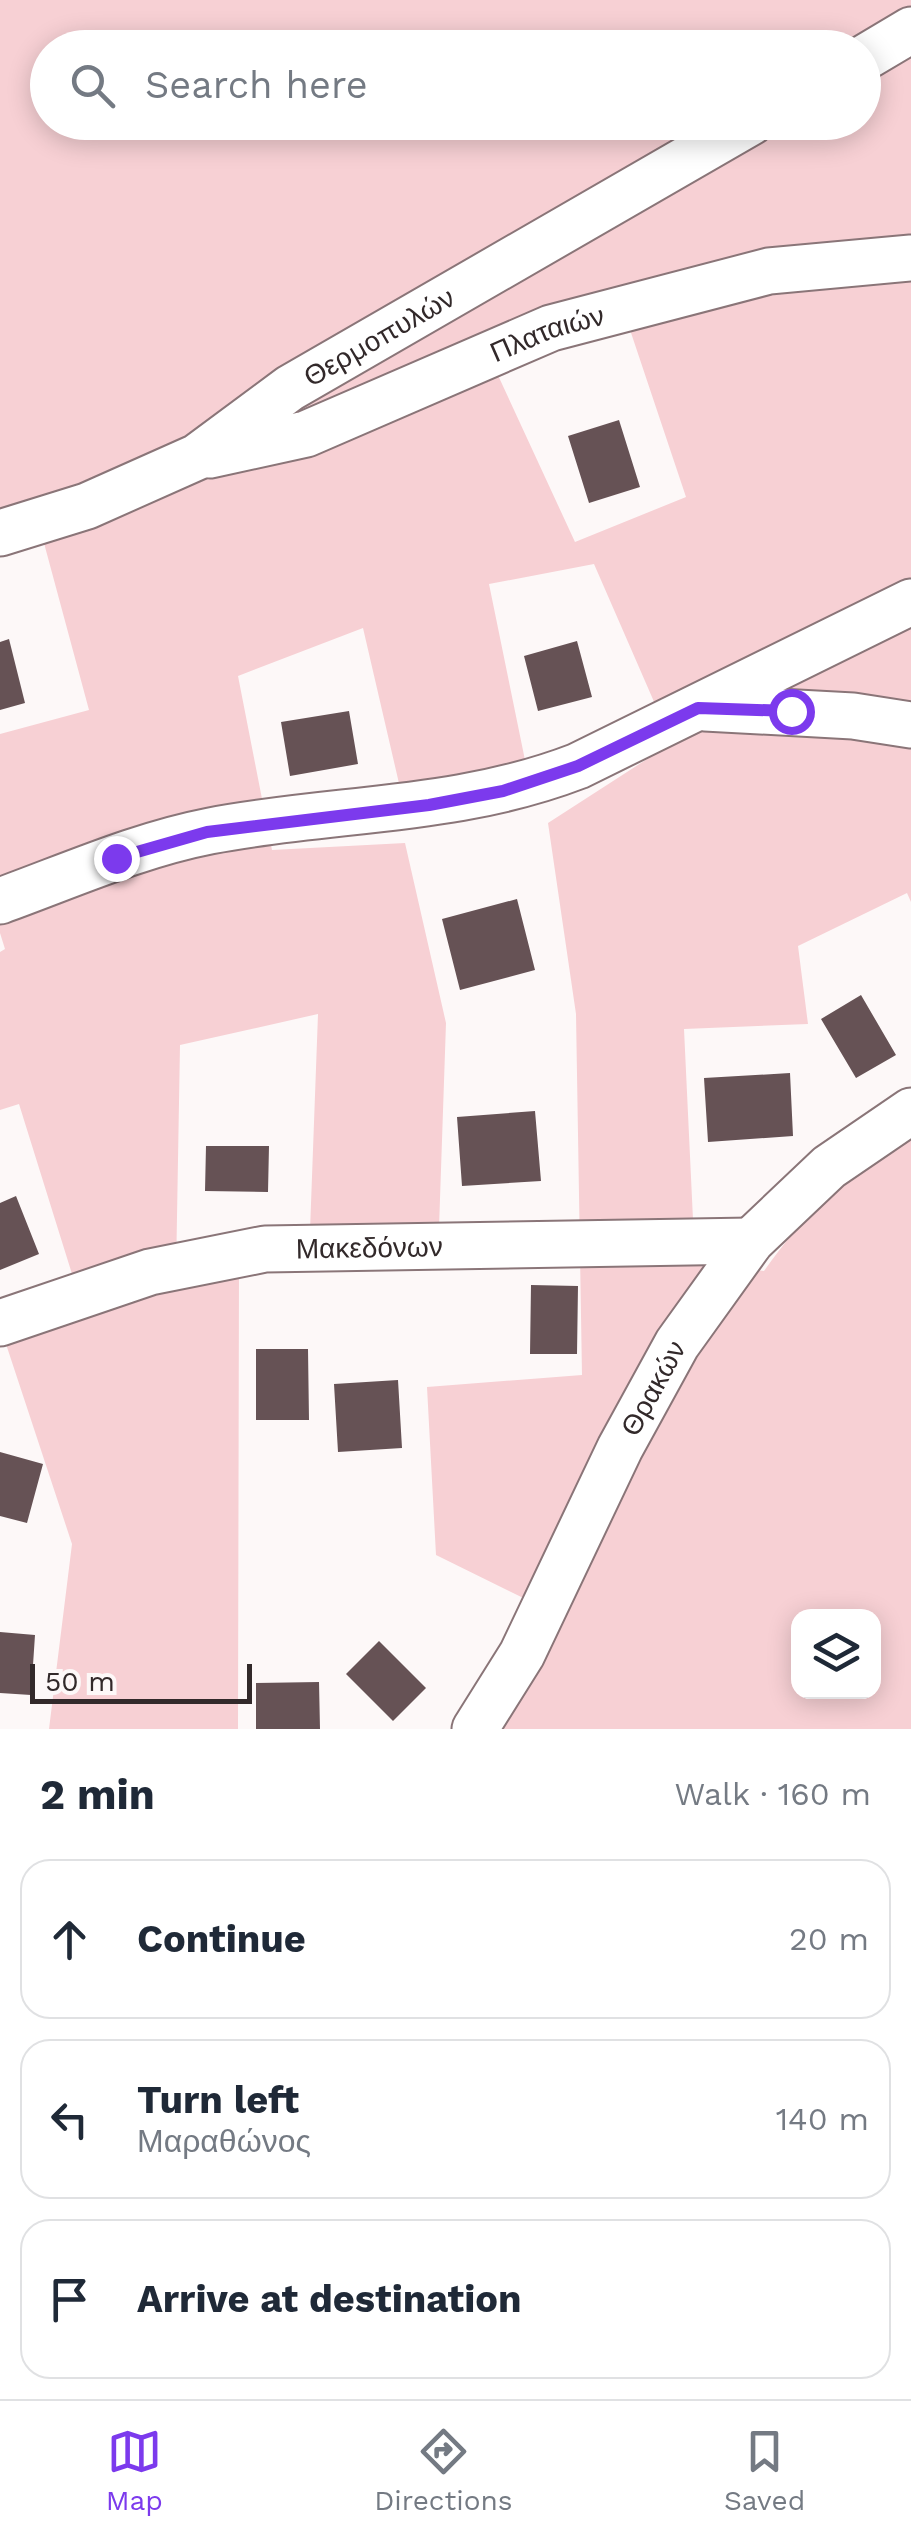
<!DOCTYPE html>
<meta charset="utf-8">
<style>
body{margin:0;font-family:"Work Sans",sans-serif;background:#f2f2f3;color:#1f2937}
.controls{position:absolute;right:30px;bottom:30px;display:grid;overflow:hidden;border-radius:20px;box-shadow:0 5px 25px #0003}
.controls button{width:90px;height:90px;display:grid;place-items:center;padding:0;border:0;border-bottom:2px solid #e0e1e3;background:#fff;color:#1f2937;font:50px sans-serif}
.scale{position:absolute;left:30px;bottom:25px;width:222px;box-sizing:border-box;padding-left:10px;border:5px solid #32292a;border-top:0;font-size:28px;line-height:35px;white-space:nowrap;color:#32292a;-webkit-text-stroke:8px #fdf8f8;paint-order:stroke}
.stop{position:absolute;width:30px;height:30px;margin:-22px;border:8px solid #7c3aed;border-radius:50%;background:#fff}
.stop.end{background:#7c3aed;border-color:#fff;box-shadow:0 2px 10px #0008}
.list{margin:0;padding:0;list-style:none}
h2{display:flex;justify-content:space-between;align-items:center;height:130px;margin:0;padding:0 40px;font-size:42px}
h2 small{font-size:32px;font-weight:400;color:#747a83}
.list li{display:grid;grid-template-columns:65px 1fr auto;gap:30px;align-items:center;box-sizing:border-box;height:160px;margin:0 20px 20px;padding:0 20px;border:2px solid #e0e1e3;border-radius:30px}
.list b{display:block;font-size:38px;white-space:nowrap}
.list p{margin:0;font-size:32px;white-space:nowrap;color:#747a83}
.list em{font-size:32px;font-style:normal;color:#747a83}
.icon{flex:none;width:55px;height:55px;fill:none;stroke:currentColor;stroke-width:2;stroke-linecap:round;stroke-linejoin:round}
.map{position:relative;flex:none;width:911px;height:1729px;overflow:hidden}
.search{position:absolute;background:#fff;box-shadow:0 5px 25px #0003;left:30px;right:30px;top:30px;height:110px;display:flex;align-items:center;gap:25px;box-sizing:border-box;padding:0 35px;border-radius:55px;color:#747a83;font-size:38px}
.sheet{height:670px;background:#fff}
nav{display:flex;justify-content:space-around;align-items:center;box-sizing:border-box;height:140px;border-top:2px solid #e0e1e3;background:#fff;font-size:28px;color:#747a83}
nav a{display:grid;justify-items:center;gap:5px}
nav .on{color:#7c3aed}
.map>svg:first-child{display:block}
.green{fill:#f7d0d4;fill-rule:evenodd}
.building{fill:#665255}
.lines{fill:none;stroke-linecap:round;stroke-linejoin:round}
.minor-casing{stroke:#8a7578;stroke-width:49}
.minor{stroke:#fff;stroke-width:45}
.route{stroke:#7c3aed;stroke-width:12}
.labels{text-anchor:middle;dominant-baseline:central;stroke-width:10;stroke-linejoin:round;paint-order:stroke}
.street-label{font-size:28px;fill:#32292a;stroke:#fdf8f8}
</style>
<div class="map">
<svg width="911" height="1729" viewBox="0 0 911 1729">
<rect width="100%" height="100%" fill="#fdf8f8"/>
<path class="green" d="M0 0H911V902L907 893 798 946 808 1024 684 1029 695 1262 764 1271C804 1215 852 1164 911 1128V1729H503L562 1617 436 1555 427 1387 582 1375 576 1014 548 823 672 743 594 564 489 584 526 765 401 792 363 628 238 676 272 850 405 843 446 1023 439 1228 310 1231 318 1014 180 1045 176 1274 239 1268 238 1729H49L72 1544 4 1338 82 1306 19 1104 0 1110V952L5 949 0 933V734L89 710 34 506 0 516ZM48 48H864V122H48ZM617 291 686 497 575 542 484 345ZM798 1616H874V1692H798Z"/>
<path class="building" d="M619 420 640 487 589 503 568 436Z
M9 639 25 703 0 710V642Z
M577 641 592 697 538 711 524 656Z
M349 711 358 764 290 776 281 722Z
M517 899 535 970 460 990 442 919Z
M861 995 896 1055 856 1078 821 1019Z
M790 1073 793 1136 708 1142 704 1078Z
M535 1111 541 1181 462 1186 457 1117Z
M206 1146H269L268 1192 205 1191Z
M16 1196 39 1254 0 1270V1203Z
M531 1285 578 1286 577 1354H530Z
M256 1349H308L309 1420H256Z
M398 1380 402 1448 338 1452 334 1384Z
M0 1452 43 1464 27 1523 0 1516Z
M0 1632 35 1635 31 1695 0 1693Z
M379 1641 426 1688 393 1721 346 1674Z
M319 1682 320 1729H256V1683Z"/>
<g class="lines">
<defs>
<g id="minor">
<path d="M864 58 911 30"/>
<path id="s1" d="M210 455 306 434 551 328 769 271 911 258"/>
<path id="s2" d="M0 533 87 506 197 457 290 388 751 122"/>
<path d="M705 708 853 716 911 725"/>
<path d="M0 901C69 876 138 845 210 831 336 807 456 813 578 766L911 602"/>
<path id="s3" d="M0 1323 150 1272 265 1249 751 1241"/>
<path id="s4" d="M475 1729 522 1654 620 1448 677 1344 751 1241 829 1167 911 1111"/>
</g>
</defs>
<use href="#minor" class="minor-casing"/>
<use href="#minor" class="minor"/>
</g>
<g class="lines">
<path class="route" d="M116 858 207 832 429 805 503 791 578 766 698 708 791 711"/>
</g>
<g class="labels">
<g class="street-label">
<text stroke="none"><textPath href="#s1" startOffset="360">Πλαταιών</textPath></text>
<text stroke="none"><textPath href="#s2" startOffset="430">Θερμοπυλών</textPath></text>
<text stroke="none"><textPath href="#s3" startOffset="380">Μακεδόνων</textPath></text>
<text stroke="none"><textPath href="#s4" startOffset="385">Θρακών</textPath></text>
</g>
</g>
</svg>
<div class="controls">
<button><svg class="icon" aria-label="layers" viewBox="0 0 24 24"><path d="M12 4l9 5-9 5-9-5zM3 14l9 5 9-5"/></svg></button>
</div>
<div class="scale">50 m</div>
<div class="stop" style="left:791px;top:711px"></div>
<div class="stop end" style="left:116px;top:858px"></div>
<div class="search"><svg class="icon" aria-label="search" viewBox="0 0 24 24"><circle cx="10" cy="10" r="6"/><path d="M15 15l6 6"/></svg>Search here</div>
</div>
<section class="sheet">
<h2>2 min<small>Walk · 160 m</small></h2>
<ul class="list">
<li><svg class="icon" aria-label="ahead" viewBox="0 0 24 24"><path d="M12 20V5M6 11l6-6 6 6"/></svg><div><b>Continue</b></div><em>20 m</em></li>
<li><svg class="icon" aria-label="left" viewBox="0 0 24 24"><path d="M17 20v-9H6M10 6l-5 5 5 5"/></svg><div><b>Turn left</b><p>Μαραθώνος</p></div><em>140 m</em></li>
<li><svg class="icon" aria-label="arrive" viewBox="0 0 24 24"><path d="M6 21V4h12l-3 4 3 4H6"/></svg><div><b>Arrive at destination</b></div></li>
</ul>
</section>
<nav>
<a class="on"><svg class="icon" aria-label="map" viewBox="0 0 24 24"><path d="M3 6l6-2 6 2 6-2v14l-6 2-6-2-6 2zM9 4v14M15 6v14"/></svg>Map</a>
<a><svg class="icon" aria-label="directions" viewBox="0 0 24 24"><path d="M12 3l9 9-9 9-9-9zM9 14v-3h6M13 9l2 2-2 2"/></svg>Directions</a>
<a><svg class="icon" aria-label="saved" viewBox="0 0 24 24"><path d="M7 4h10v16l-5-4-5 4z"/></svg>Saved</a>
</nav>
